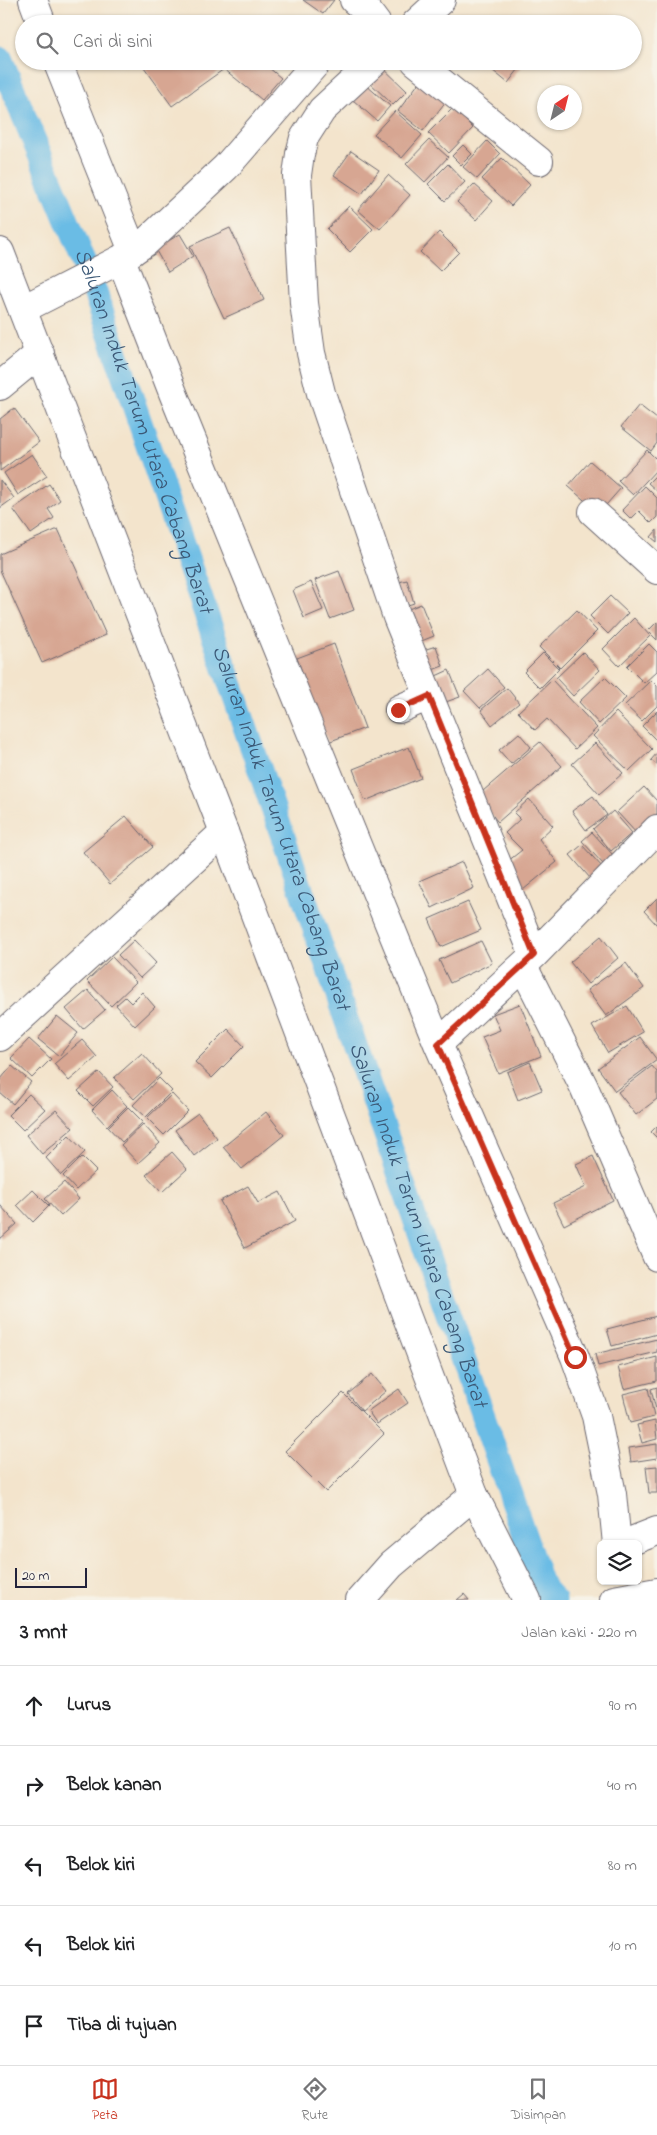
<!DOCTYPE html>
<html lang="id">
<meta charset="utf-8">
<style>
body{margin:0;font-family:"Indie Flower",sans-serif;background:#f2f2f2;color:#202124}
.controls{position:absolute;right:15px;bottom:15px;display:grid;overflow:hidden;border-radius:8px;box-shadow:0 1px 4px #0004}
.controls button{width:45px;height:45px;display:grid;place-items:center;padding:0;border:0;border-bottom:1px solid #e0e0e0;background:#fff;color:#202124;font:25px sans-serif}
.compass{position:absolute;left:537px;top:85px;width:45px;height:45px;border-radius:50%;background:#fff;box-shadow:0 1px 4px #0004;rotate:35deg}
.scale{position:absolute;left:15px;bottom:12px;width:72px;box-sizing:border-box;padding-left:5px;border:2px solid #22223b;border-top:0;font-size:14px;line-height:18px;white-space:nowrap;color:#22223b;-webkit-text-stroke:4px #f7f3e8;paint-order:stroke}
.stop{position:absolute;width:15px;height:15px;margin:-11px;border:4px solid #c8321e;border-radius:50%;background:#fff}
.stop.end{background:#c8321e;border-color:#fff;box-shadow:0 1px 5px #0008}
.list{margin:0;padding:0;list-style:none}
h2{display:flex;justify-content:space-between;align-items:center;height:65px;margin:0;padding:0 20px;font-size:21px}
h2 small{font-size:16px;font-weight:400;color:#757577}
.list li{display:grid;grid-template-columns:32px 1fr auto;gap:15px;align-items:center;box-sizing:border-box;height:80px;padding:0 20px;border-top:1px solid #e0e0e0}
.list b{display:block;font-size:19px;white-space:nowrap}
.list em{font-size:16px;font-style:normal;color:#757577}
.icon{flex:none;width:28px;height:28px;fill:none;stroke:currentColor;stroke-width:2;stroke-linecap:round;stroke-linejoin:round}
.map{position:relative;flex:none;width:657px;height:1600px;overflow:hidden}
.search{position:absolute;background:#fff;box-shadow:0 1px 4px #0004;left:15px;right:15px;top:15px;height:55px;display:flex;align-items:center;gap:12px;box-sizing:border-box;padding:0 18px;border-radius:28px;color:#757577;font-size:19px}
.sheet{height:465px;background:#fff}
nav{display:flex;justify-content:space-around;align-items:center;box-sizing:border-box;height:70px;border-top:1px solid #e0e0e0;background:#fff;font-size:14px;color:#757577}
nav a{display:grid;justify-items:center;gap:2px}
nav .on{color:#c8321e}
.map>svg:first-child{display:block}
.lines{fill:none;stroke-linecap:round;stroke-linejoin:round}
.canal{stroke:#6abce5;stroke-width:25}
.building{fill:#d7a692}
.minor-casing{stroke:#6b666e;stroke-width:30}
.tertiary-casing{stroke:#6b666e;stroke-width:30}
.secondary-casing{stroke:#6b666e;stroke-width:30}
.primary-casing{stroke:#6b666e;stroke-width:30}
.minor{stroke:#fff;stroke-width:28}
.tertiary{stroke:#fff;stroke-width:28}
.secondary{stroke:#fff;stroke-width:28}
.primary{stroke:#fff;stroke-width:28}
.route{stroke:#c8321e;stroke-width:6}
.labels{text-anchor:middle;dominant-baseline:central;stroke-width:5;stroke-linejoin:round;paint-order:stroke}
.water-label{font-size:22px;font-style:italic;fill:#3b5876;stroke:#f7f3e8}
</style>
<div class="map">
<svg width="657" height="1600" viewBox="0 0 657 1600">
<rect width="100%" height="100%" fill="#f7f3e8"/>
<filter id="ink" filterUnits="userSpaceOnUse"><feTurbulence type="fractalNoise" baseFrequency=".02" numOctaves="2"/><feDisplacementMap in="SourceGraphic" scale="10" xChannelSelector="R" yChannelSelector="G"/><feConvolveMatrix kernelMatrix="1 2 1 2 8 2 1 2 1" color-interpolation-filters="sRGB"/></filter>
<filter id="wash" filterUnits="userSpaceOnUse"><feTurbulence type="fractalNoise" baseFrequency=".0096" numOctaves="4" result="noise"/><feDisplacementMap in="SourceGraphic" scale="20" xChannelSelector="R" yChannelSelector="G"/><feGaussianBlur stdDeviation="1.12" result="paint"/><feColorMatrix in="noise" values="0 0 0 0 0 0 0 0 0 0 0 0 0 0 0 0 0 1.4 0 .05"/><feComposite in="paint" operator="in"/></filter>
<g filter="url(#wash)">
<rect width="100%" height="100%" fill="#f3e4cc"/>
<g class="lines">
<path class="canal" id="s1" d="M0 58 87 269 542 1587 554 1600"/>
</g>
<g id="blocks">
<path class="building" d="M303 0H334L323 14Z
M206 16 216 24H199Z
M152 61H261L281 78 262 100 224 69 172 106 144 67Z
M481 61H517L522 65 508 83Z
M377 62 407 91 393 105 363 76Z
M424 76 450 96 423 131 398 111Z
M366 85 390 106 377 121 353 100Z
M453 108 473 128 449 153 428 133Z
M395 111 422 135 402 158 374 134Z
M429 140 448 157 425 182 406 164Z
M487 141 500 154 477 179 463 167Z
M463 145 472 154 461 165 452 156Z
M351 151 379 170 362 194 334 175Z
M502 158 530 185 511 206 482 179Z
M448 164 465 182 445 201 428 184Z
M388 175 410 195 380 229 358 210Z
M474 184 493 201 476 220 457 202Z
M349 206 373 229 350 252 327 229Z
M230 228 264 300 224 318 190 246Z
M439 232 459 252 440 271 420 252Z
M180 234 193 256 168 272 155 249Z
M639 405 657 419V443L651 451 621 427Z
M14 408 39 442 0 471V419Z
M647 450 655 458 657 455V469L633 495 618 481Z
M32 454 47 476 18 495 4 473Z
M590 461 621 488 599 513 568 486Z
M657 474V491L648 483Z
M0 480 14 498 0 508Z
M49 484 60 500 48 509 54 518 31 534 13 509Z
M645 486 657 498V517L651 523 639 511 631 519 622 510Z
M58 529 106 635 42 663 0 570V554Z
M657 530V542L651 537Z
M339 571 354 610 330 619 315 580Z
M407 580 414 603 402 607 395 583Z
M311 582 323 610 304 618 293 590Z
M610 596 628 613 608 634 590 616Z
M421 604 434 636 414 644 401 612Z
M577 610 597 631 560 668 539 647Z
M634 618 650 636 619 666 603 649Z
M657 622V640L648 631Z
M334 644 365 728 328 742 297 658Z
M649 644 657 652V671L644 683 627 666Z
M436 646 443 666 427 672 420 651Z
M583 652 600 670 573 696 556 678Z
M543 653 559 669 540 688 524 672Z
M488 669 504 687 480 708 464 691Z
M449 670 460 697 437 705 427 680Z
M605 677 626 698 599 724 579 702Z
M552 680 597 728 575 749 547 719 535 730 518 712Z
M651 680 657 686V706L642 721 625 705Z
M507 688 519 703 492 725 481 710Z
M657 711V741L642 726Z
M616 712 652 749 629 771 593 736Z
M519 733 531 747 511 764 499 750Z
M540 742 562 766 498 822 476 797Z
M595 743 623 773 599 794 572 764Z
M409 747 421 778 365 801 353 769Z
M657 753V765L651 760Z
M644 787 657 801V815L637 834 617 812Z
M593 796 607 815 586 830 572 811Z
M529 799 553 826 539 839 557 862 523 890 503 865 522 850 505 833 520 819 514 813Z
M613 811 632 833 611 851 593 829Z
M126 816 153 847 110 884 83 852Z
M592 832 613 855 603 864 582 841Z
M582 845 603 868 590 878 570 855Z
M462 862 474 888 432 908 419 881Z
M657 898V925L644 911Z
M468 902 481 930 441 947 429 919Z
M601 936 618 958 588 984 570 962Z
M134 940 156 963 140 978 118 955Z
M481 941 492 963 450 983 439 960Z
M112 957 136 982 111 1006 87 981Z
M626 963 644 988 606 1016 587 990Z
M88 990 105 1010 83 1029 66 1009Z
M142 992 155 1007 135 1026 116 1005 125 997 131 1003Z
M520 1004 541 1056 498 1073 482 1037 500 1030 493 1014Z
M627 1006 643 1032 608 1053 592 1026Z
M57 1016 78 1033 59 1056 38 1039Z
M228 1029 244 1046 212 1078 195 1062Z
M640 1037 657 1060 615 1091 598 1068Z
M29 1039 51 1059 32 1078 11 1058Z
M82 1040 97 1057 69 1081 54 1064Z
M142 1053 161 1074 134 1099 114 1078Z
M530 1062 542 1090 518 1100 507 1072Z
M12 1066 31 1082 13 1104 0 1093V1080Z
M652 1066 657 1072V1099L636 1115 618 1092Z
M99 1072 113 1087 93 1106 78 1091Z
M159 1078 172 1091 146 1117 133 1105Z
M112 1090 127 1106 107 1126 92 1110Z
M29 1094 45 1109 23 1130 8 1115Z
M172 1094 188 1111 164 1135 147 1118Z
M128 1107 143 1122 122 1142 108 1127Z
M56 1110 73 1128 42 1154 26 1135Z
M266 1112 284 1135 242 1169 223 1147Z
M198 1113 217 1138 194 1156 175 1130Z
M143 1124 160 1143 138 1163 121 1145Z
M657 1126V1138L651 1132Z
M69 1135 85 1152 61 1175 46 1158Z
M172 1152 187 1169 162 1192 146 1175Z
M593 1156 613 1200 564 1225 553 1203 586 1187 576 1164Z
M82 1157 96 1171 76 1190 63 1176Z
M64 1182 79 1199 61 1216 45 1199Z
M248 1186 258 1203 280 1192 295 1221 245 1248 220 1201Z
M33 1190 49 1206 33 1222 17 1205Z
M0 1205 17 1224 0 1239Z
M657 1316V1334L612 1346 607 1329Z
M657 1339V1352L598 1366 595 1354Z
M657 1357V1381L624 1389 618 1367Z
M372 1374 386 1391 362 1411 348 1394Z
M657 1387V1410H656L651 1389Z
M648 1388 654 1417 630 1423 623 1394Z
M399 1389 408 1403 377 1424 368 1411Z
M343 1393 384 1434 326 1492 285 1451Z
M655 1421 657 1439 642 1443 637 1425Z
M657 1444V1458L631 1462 629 1448Z
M657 1466V1493H649L646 1467Z
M464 1594 469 1600H457Z"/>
</g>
</g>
<g filter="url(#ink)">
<use href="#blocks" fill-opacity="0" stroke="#6b666e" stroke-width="1"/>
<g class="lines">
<defs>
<path id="minor" d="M33 0 42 24
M354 0 368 12 377 24
M415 24 441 0
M57 61 133 251
M375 61 322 110 304 138 300 154 297 175 304 303 311 353 321 393 397 617 534 955
M415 61 539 161
M121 259 173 393 438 1044 575 1357 596 1416 612 1494 617 1544
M23 309 121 259 146 242 226 167 318 61
M0 386 40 353
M593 512 657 570
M399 709 429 696
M523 966 584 1087 657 1257
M0 1037 224 832
M438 1044 534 955 657 829
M624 1544 657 1531"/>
<path id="tertiary" d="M360 1600 391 1565 474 1495"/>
<path id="secondary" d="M614 1600 657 1592"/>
<path id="primary" d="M0 252 224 832 474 1495 527 1600"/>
</defs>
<use href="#minor" class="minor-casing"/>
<use href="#tertiary" class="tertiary-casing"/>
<use href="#secondary" class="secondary-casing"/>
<use href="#primary" class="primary-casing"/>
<use href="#minor" class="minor"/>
<use href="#tertiary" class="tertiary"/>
<use href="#secondary" class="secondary"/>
<use href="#primary" class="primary"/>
</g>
</g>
<g class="lines" filter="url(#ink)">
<path class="route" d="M398 710 429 696 534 955 438 1044 575 1357"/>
</g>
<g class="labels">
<g class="water-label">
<text stroke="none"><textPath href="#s1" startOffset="400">Saluran Induk Tarum Utara Cabang Barat</textPath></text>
<text stroke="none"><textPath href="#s1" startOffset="820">Saluran Induk Tarum Utara Cabang Barat</textPath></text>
<text stroke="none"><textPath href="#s1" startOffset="1240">Saluran Induk Tarum Utara Cabang Barat</textPath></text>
</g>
</g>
</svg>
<div class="controls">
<button><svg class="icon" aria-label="layers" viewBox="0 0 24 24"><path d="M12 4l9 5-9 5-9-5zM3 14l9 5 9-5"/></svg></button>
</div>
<svg class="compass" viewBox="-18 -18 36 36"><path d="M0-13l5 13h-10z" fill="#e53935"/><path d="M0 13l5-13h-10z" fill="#757577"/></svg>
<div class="scale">20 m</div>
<div class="stop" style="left:575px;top:1357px"></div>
<div class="stop end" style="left:398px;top:710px"></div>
<div class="search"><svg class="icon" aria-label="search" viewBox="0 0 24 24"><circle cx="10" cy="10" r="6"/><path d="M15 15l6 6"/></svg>Cari di sini</div>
</div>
<section class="sheet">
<h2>3 mnt<small>Jalan kaki · 220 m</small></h2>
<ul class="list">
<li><svg class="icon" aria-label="ahead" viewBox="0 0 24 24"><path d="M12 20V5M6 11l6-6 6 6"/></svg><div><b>Lurus</b></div><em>90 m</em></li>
<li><svg class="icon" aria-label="right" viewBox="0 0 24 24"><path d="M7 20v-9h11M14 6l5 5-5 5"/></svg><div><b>Belok kanan</b></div><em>40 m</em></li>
<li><svg class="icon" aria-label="left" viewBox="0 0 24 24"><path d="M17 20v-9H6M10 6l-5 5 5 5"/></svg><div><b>Belok kiri</b></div><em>80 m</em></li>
<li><svg class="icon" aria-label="left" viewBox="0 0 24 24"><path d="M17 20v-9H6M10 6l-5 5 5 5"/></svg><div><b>Belok kiri</b></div><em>10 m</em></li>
<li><svg class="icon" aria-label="arrive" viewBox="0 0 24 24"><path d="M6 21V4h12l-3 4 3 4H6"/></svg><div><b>Tiba di tujuan</b></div></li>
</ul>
</section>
<nav>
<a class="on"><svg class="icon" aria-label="map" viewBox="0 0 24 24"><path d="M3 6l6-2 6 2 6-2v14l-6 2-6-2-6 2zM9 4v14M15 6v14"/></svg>Peta</a>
<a><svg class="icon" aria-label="directions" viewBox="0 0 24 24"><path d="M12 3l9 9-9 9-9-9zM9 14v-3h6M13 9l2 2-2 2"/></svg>Rute</a>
<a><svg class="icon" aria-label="saved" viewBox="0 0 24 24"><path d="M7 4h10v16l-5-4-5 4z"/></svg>Disimpan</a>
</nav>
